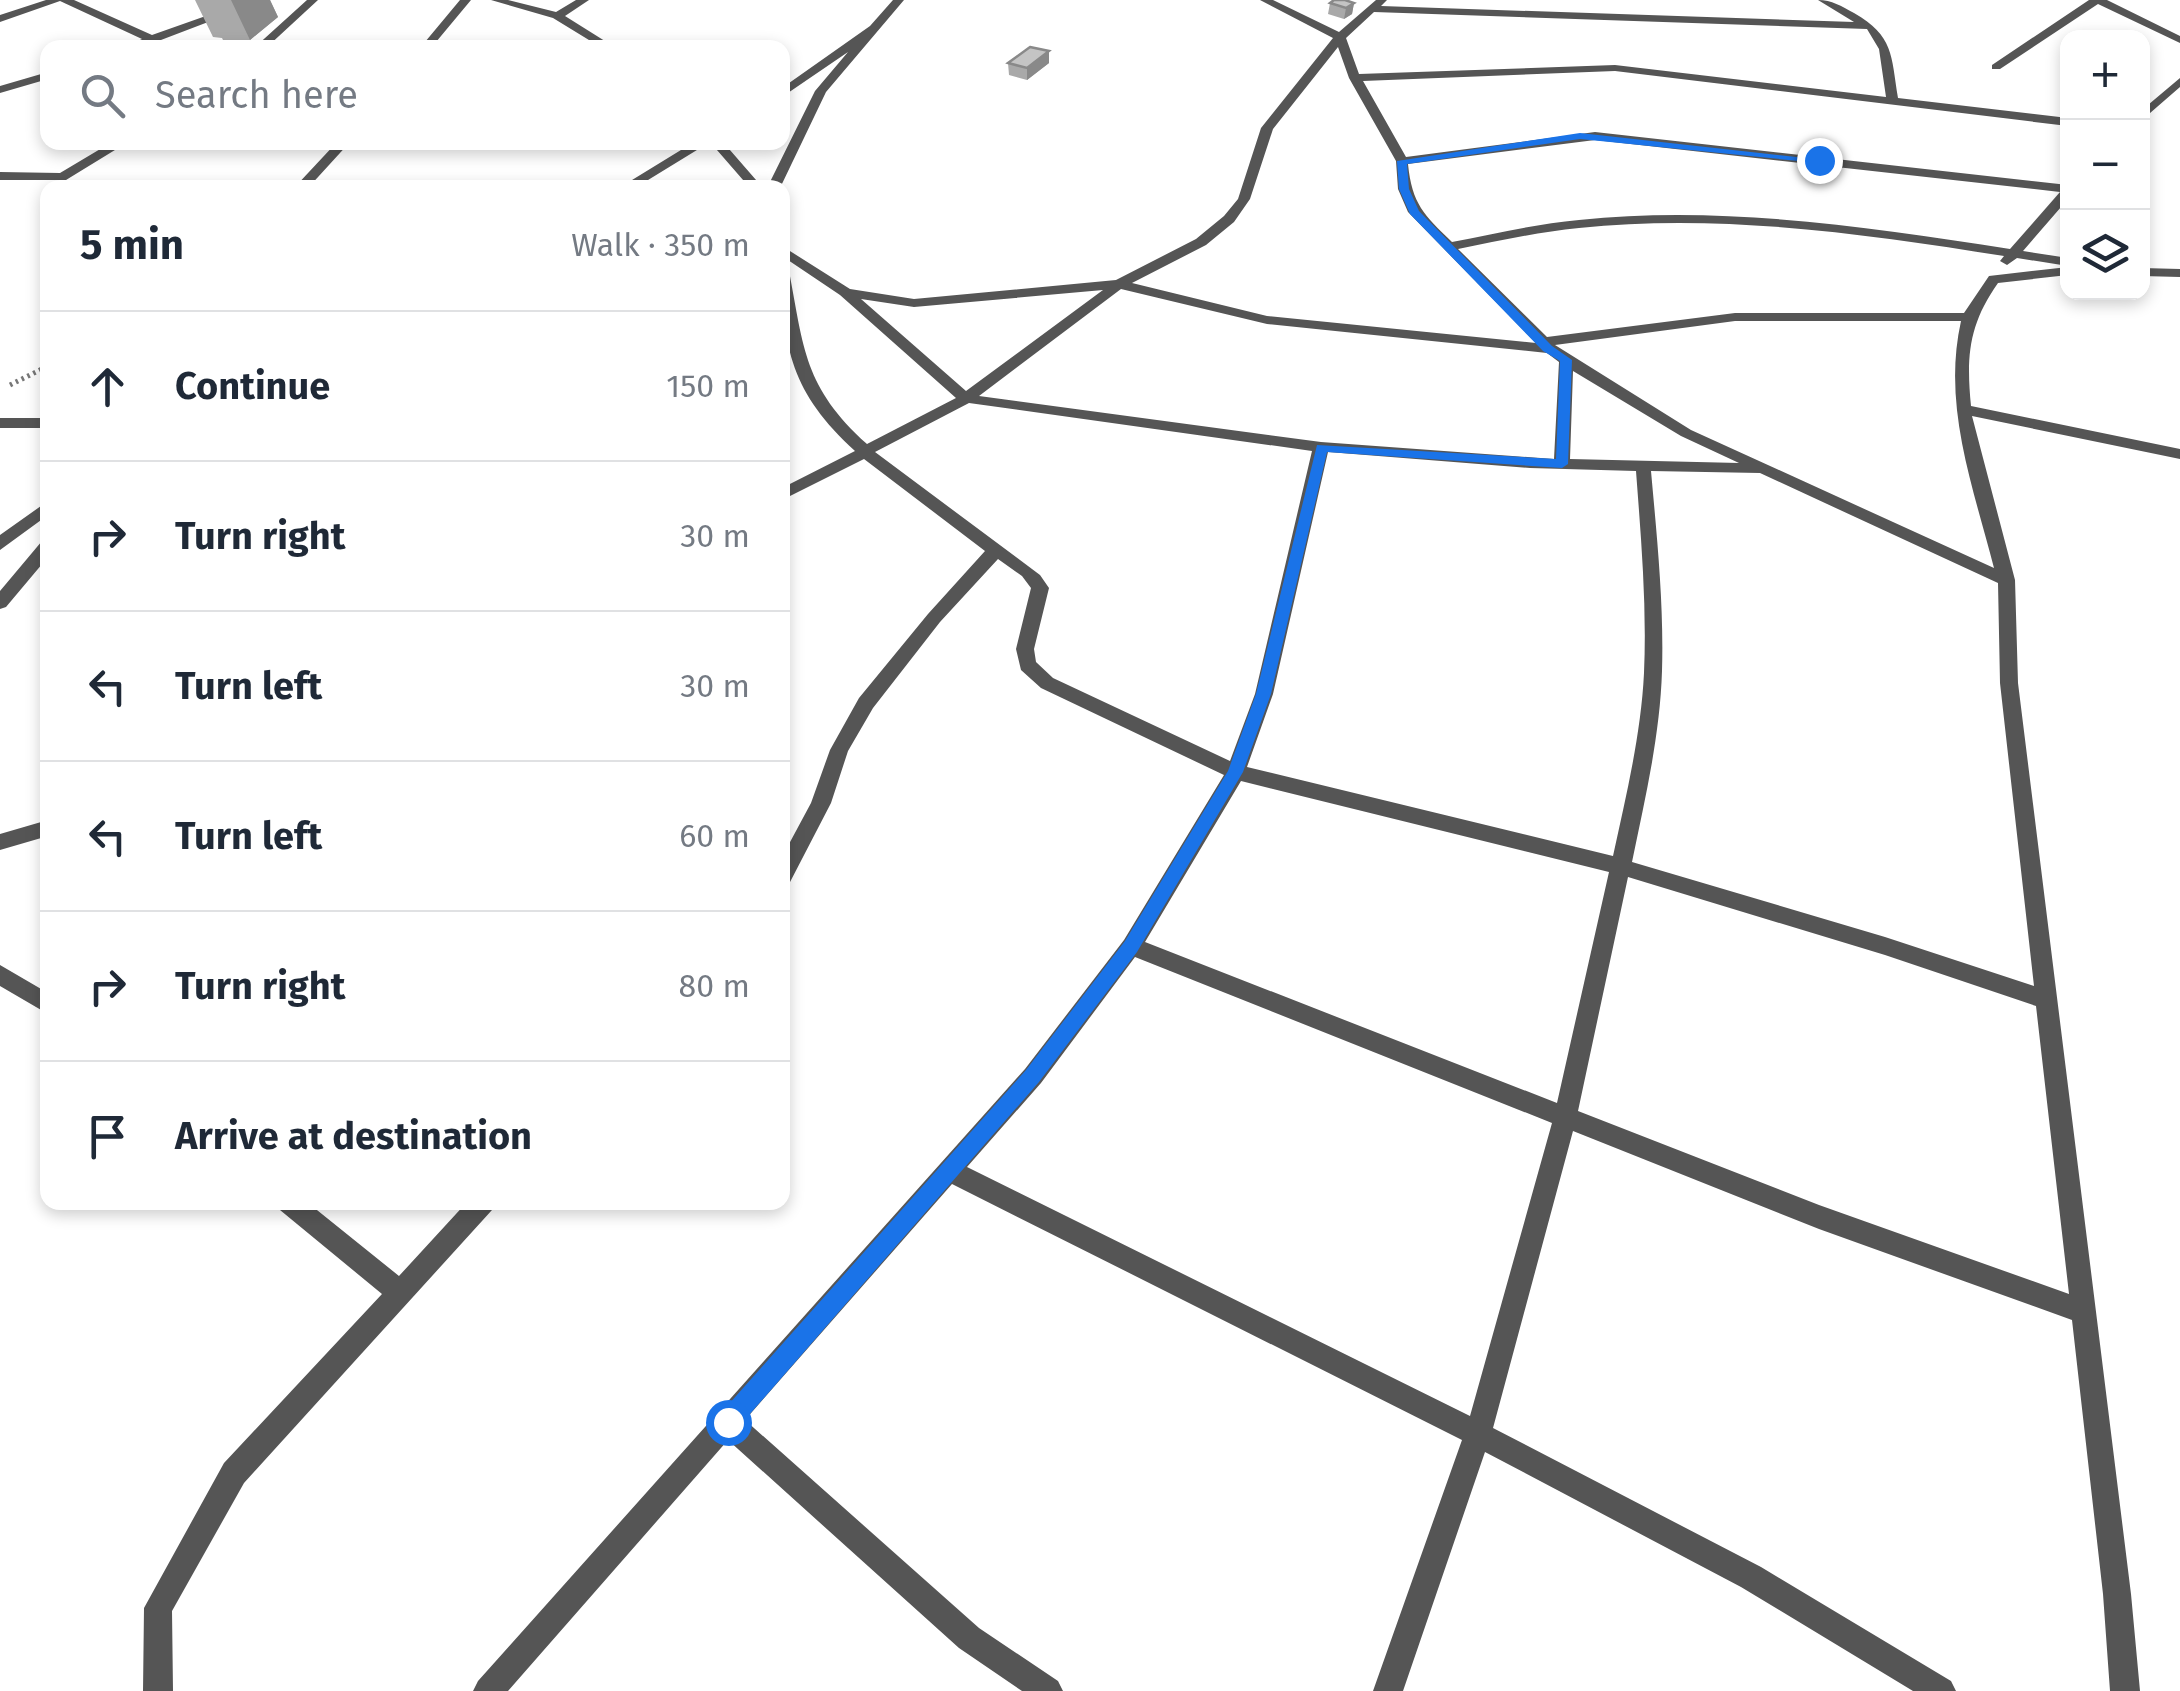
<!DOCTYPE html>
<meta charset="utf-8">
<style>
body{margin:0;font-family:"Fira Sans",sans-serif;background:#f6f6f7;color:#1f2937}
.controls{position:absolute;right:30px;top:30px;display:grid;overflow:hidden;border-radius:20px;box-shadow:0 5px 15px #0003}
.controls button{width:90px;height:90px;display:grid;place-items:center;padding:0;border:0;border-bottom:2px solid #e0e1e3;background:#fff;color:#1f2937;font:50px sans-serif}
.stop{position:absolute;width:30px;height:30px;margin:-22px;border:8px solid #1a73e8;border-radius:50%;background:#fff}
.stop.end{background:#1a73e8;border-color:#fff;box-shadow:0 2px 10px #0008}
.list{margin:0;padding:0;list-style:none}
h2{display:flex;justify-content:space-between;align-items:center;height:130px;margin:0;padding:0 40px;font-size:42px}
h2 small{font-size:32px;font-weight:400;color:#747a83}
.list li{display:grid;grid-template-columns:65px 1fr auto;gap:30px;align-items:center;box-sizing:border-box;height:150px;padding:0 40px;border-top:2px solid #e0e1e3}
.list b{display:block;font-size:38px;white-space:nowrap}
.list em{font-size:32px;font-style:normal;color:#747a83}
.icon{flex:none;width:55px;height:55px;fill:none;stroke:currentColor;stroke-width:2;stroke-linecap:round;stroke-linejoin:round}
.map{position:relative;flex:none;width:2180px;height:1691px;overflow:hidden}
.search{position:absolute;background:#fff;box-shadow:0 5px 15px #0003;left:40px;top:40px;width:750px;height:110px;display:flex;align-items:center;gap:25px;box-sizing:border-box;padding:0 35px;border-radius:20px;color:#747a83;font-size:38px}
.panel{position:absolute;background:#fff;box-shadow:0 5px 15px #0003;left:40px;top:180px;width:750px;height:1030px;border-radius:20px}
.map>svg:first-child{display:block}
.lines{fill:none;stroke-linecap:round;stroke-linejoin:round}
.path{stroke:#777;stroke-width:5;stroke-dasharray:2.5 4;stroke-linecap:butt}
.street{fill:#555;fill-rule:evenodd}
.wall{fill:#a9a9a9}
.shaded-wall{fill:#898989}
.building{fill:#c4c4c4;stroke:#898989;stroke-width:2.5}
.route{fill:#1a73e8}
</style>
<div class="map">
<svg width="2180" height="1691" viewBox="0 0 2180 1691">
<rect width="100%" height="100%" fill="#fff"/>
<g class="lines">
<path class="path" d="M10 385 48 366"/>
<path class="street" d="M46 0H74L152 35 251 0H266L140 48H123L142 39 60 1 0 22V15Z
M307 0H318L266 48H254Z
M460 0H471L431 48H420Z
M491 0H508L556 12 576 0H589L565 16 616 48H602L553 18Z
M893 0H904L826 92 780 188H767L815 91 848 52 782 97V88L870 26Z
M1260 0H1273L1339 32 1376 0H1387L1381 6 1854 22 1818 0C1832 0 1841 6 1854 13 1894 36 1891 55 1898 98L2068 118V126L1615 71 1363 81 1406 157 1595 132 2068 185V199L2023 251 2068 258V266L2017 258 2007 265 2000 261 2004 256C1865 234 1720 213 1579 228 1538 232 1498 241 1458 249L1547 337 1735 313H1964L1989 276 2068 267V275L1998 283C1969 324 1966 356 1971 406L2180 449V459L1972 416 2015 580 2018 683 2131 1594 2140 1691H2110L2103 1594 2072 1320 1819 1229 1573 1131 1493 1428 1761 1567 1951 1681 1956 1691H1913L1741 1587 1485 1452 1403 1691H1373L1462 1440 952 1184 745 1420 979 1628 1058 1681 1063 1691H1022L959 1648 728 1440 508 1691H473L478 1681 1025 1069 1124 940 1224 775 1041 688 1021 670 1016 649 1031 588 1022 576 998 559 940 622 873 708 848 751 831 803 789 884 782 886V857L811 803 830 750 859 698 928 614 985 551 864 459 782 500V488L855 451C792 393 782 349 782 267L789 271C804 349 804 387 867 444L956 398 840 295 782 256V246L850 289 914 299 1116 280 1196 239 1224 216 1238 199 1261 128 1333 38ZM1374 12 1867 29 1879 49 1886 97 1615 65 1359 74 1346 38ZM1338 47 1349 78 1396 161 1398 189 1408 212 1536 343 1267 316 1132 283 1206 245 1234 222 1250 199 1273 129ZM1595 140 2060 192 2010 249C1869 227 1722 205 1579 220 1536 224 1494 234 1452 242 1424 215 1412 204 1408 164ZM1121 289 1267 324 1547 353 1559 362 1554 459 1321 442 979 396ZM1103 290 966 391 861 299 914 307ZM1735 321H1961C1942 406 1973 486 1994 568L1691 430 1555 345ZM1573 371 1681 436 1739 463 1570 459ZM969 403 1312 451 1255 694 1230 761 1053 678 1036 662 1034 649 1049 588 1040 575 875 452ZM1328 452 1530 468 1636 471C1641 538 1647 606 1644 673 1641 735 1626 796 1613 856L1247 767 1273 694ZM1651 471 1760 473 1998 583 2000 683 2034 986 1885 937 1632 862C1645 799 1660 736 1662 671 1664 605 1657 538 1651 471ZM1241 781 1609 872 1557 1103 1145 942ZM1628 877 1885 955 2036 1006 2069 1294 1819 1205 1578 1111ZM1135 957 1552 1123 1470 1416 967 1167 1041 1083Z
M2089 0H2107L2180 36V43L2098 4 2000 69H1992V65Z
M48 72V79L0 93V86Z
M2180 78V87L2142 120V110Z
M112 142H128L66 180H0V172L60 173Z
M337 142H350L308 188H294Z
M694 142H710L635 188H619Z
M710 142H723L763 188H750Z
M2142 268 2180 269V277L2142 276Z
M0 418H48V428H0Z
M48 501V515L0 550V535Z
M48 540V557L6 607 0 609V591L42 541Z
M48 820V836L0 850V834Z
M0 965 48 993V1014L0 986Z
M276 1202H307L399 1276 467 1202H496L492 1210 244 1483 172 1611 173 1691H143L144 1608 224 1463 382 1294 280 1210Z"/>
</g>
<path class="wall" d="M195 0H270L278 17 250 40 224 42 222 38 213 37Z
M1330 3H1354L1352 14 1344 19 1328 14Z
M1008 63H1049L1027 80 1009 75Z"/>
<path class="shaded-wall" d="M231 0H270L278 17 250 40Z
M1354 3 1352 14 1344 19 1346 8Z
M1049 51V63L1027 80V68Z"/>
<path class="building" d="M1334 0H1345L1354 3 1346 8 1330 3Z
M1030 47 1049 51 1027 68 1008 63Z"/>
<path class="route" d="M1580 133 1824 160 1819 163 1580 139 1407 164 1409 189 1419 211 1552 346 1572 360 1568 464 1562 468 1327 452 1271 694 1243 772 1137 952 1039 1082 736 1430 728 1433 720 1430 717 1422 720 1414 1026 1070 1125 941 1228 771 1256 694 1317 445 1556 459 1560 361 1543 351 1410 214 1399 189 1397 161Z"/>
</svg>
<div class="controls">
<button>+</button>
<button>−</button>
<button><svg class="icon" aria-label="layers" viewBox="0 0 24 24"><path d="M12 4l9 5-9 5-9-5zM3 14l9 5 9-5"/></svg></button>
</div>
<div class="stop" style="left:728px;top:1422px"></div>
<div class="stop end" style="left:1819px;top:160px"></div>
<div class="search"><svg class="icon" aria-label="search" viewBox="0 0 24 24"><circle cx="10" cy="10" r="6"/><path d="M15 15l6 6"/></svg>Search here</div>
<section class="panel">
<h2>5 min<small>Walk · 350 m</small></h2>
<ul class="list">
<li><svg class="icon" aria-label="ahead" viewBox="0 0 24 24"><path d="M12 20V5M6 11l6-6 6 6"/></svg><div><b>Continue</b></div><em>150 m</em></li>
<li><svg class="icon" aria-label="right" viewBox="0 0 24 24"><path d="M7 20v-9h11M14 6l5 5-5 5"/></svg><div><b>Turn right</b></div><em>30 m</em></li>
<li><svg class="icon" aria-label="left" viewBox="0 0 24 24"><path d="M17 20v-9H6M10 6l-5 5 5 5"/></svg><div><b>Turn left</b></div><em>30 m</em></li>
<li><svg class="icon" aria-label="left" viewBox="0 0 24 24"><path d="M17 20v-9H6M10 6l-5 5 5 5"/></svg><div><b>Turn left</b></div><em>60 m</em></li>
<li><svg class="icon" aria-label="right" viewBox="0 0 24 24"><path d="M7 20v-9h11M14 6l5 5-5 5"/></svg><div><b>Turn right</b></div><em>80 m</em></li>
<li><svg class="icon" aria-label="arrive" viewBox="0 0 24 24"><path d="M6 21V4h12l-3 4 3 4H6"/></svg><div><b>Arrive at destination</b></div></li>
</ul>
</section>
</div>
